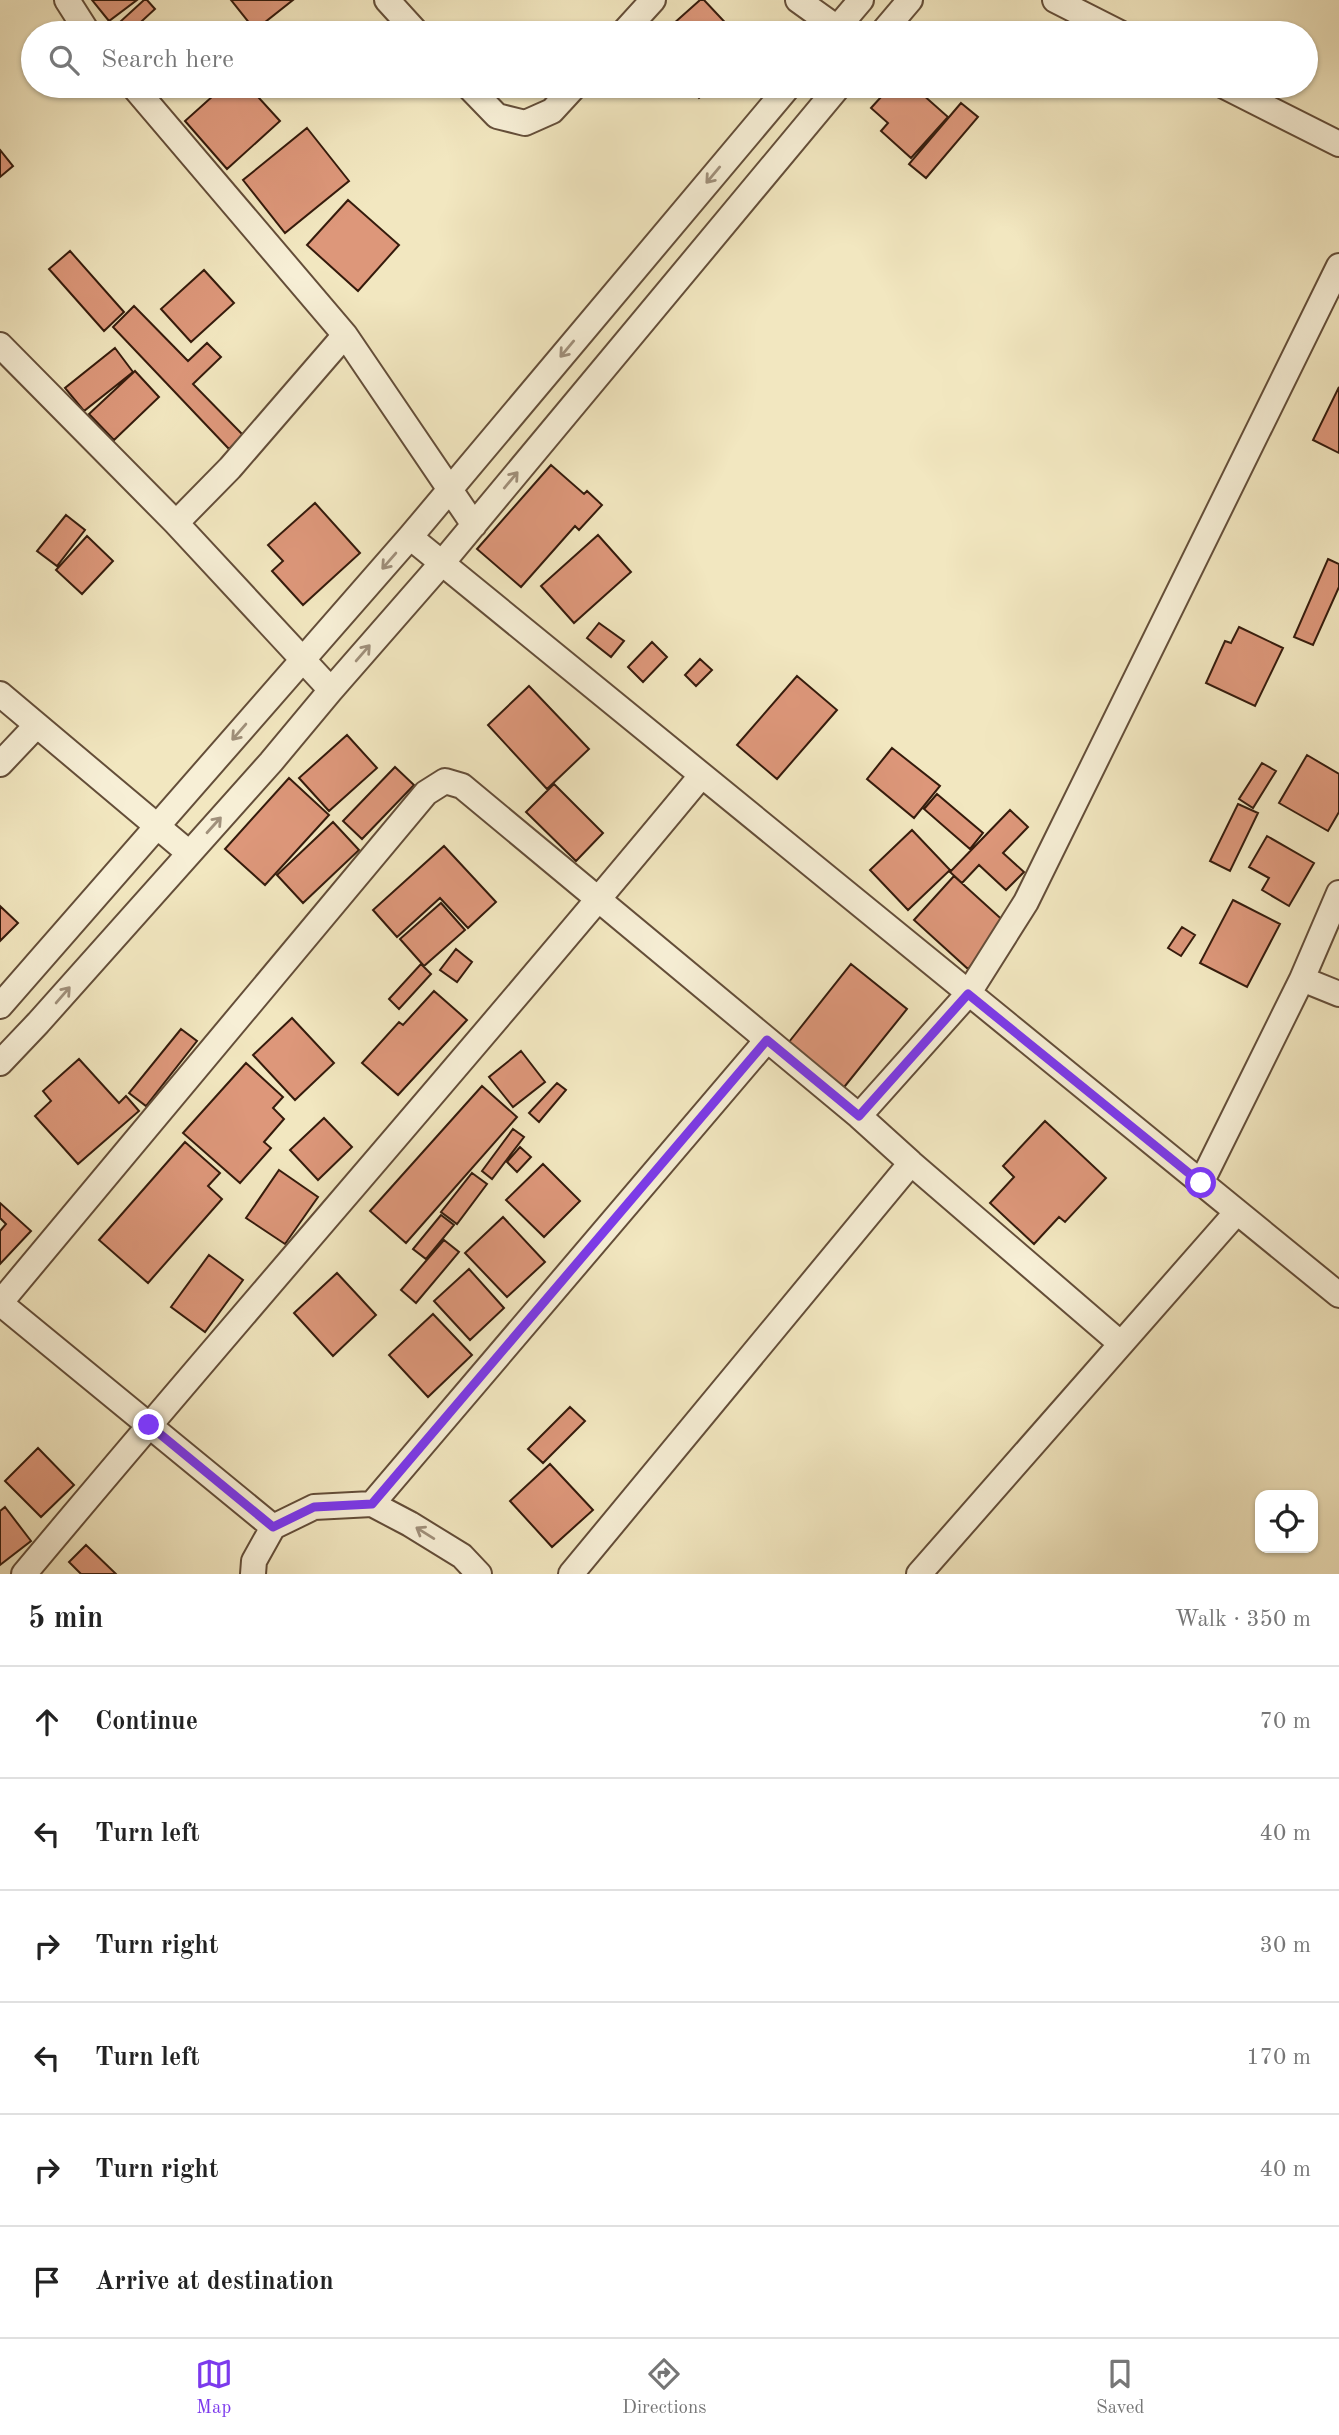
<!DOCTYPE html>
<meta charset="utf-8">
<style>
body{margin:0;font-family:"Old Standard TT",serif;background:#f6f6f6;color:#222}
.controls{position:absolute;right:21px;bottom:21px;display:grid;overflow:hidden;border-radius:14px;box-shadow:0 2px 5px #0004}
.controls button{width:63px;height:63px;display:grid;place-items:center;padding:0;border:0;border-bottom:2px solid #e0e0e0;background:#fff;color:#222;font:35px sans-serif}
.stop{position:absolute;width:21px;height:21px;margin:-16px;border:5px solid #7c3aed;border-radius:50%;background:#fff}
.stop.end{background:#7c3aed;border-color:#fff;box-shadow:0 2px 7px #0008}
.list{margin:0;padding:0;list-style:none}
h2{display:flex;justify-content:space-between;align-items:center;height:91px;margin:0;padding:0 28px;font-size:30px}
h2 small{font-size:23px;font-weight:400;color:#767676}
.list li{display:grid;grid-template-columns:46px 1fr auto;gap:21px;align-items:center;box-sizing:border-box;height:112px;padding:0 28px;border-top:2px solid #e0e0e0}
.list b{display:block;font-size:26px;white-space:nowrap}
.list em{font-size:23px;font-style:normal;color:#767676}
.icon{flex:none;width:38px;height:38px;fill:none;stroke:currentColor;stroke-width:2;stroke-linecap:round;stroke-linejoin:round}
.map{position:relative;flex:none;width:1339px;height:1574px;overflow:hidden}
.search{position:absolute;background:#fff;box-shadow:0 2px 5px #0004;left:21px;right:21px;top:21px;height:77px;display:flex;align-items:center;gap:18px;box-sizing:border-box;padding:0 24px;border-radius:38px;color:#767676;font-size:26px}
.sheet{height:763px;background:#fff}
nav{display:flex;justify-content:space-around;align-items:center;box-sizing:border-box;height:98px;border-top:2px solid #e0e0e0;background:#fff;font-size:19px;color:#767676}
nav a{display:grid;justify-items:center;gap:4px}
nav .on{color:#7c3aed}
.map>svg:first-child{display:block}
.building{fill:#dd977a;stroke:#351b0c;stroke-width:2}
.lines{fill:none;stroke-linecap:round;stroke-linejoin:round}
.street-casing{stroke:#644e39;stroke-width:28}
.street{stroke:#f7efd6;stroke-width:24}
.oneway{stroke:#a0907b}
.route{stroke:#7c3aed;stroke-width:9}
</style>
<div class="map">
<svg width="1339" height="1574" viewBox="0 0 1339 1574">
<rect width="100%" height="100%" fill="#f2e7c0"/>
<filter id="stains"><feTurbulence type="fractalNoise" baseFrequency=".00286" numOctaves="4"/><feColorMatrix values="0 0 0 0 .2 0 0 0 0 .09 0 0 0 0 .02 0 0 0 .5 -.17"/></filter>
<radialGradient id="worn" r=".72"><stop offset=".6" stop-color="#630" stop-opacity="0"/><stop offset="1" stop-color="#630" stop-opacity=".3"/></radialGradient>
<path class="building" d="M92 0H137L109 21Z
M144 0H147L155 9 130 32 121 21Z
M231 0H293L255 30Z
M700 0H704L735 33H663Z
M224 86H248L280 121 227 169 185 121Z
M687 86H713L699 98Z
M891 86H913L948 117 911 158 881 131 888 123 871 108Z
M961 103 978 117 926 178 909 164Z
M307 128 349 181 285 233 243 180Z
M0 150 13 166 0 177Z
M348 200 399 245 358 291 307 245Z
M70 251 124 312 104 331 49 269Z
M204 270 234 303 191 342 161 309Z
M134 306 188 361 207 343 221 357 193 384 243 435 229 449 113 327Z
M115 348 133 372 84 411 65 388Z
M135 371 159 397 114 440 89 414Z
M1339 387V453L1313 440Z
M551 465 584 494 587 491 602 505 579 530 575 526 521 587 477 549Z
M315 503 360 553 303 605 272 571 283 561 268 545Z
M66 515 85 530 57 566 37 551Z
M598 535 631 572 574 623 541 586Z
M87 536 113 561 82 594 56 570Z
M1328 559 1339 564V587L1313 645 1294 637Z
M599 623 624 641 611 657 587 638Z
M1239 627 1283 648 1255 706 1206 683 1225 641 1231 643Z
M652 642 667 657 643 682 628 667Z
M700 659 712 670 696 686 685 675Z
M797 676 837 710 777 779 737 745Z
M529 686 589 749 547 789 488 725Z
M347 735 377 768 329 811 299 778Z
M892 748 940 786 914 818 867 779Z
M1307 755 1339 774V812L1328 831 1279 803Z
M1262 763 1276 771 1253 808 1239 799Z
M395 767 414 785 362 839 343 821Z
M289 778 329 815 265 885 225 849Z
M554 784 603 833 576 861 526 812Z
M937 794 983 833 970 849 924 809Z
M1238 804 1258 813 1230 871 1210 861Z
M1010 810 1028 827 1003 853 1024 872 1006 890 979 865 962 883 950 872Z
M333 822 359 850 303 903 277 875Z
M912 830 950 870 908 910 870 870Z
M1267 836 1314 863 1289 906 1262 890 1269 878 1249 867Z
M444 846 496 902 468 928 440 898 397 937 373 910Z
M954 876 1008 925 968 969 914 920Z
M1233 900 1280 924 1247 987 1200 963Z
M441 903 465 930 424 966 400 939Z
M0 906 18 923 0 941Z
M1182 927 1195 935 1181 956 1168 948Z
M456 949 472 962 457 982 440 970Z
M421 964 431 974 399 1009 389 999Z
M851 964 907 1009 841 1091 785 1047Z
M434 991 467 1020 398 1095 362 1063 399 1022 403 1025Z
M292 1018 334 1063 295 1100 253 1055Z
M181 1029 197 1041 146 1106 129 1093Z
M521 1051 545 1082 513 1107 489 1077Z
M79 1059 119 1103 126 1096 139 1111 78 1164 35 1116 51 1101 43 1091Z
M246 1063 283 1097 273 1108 284 1119 264 1142 271 1148 240 1183 183 1133Z
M557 1083 566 1090 539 1122 529 1113Z
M482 1086 517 1117 406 1243 370 1211Z
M324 1118 352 1147 318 1180 290 1150Z
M1045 1121 1106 1178 1065 1222 1059 1217 1034 1244 990 1203 1014 1177 1003 1166Z
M513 1129 524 1137 492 1179 482 1171Z
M185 1142 220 1173 208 1186 222 1199 148 1283 99 1240Z
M520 1147 531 1157 517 1172 507 1162Z
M543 1164 580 1201 544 1237 506 1200Z
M279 1170 318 1197 285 1244 246 1218Z
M472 1173 487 1184 457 1224 441 1212Z
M0 1203 31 1231 0 1264V1231L6 1224 0 1218Z
M441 1215 454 1225 426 1259 413 1249Z
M503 1217 545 1262 507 1297 465 1253Z
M444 1240 459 1252 416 1303 401 1290Z
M209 1255 243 1280 205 1332 171 1307Z
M469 1269 504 1308 470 1340 434 1301Z
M337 1273 376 1315 333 1356 294 1313Z
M433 1314 472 1355 428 1397 389 1355Z
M570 1407 585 1421 543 1463 528 1449Z
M38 1448 74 1485 41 1517 5 1481Z
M550 1464 593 1510 552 1547 510 1501Z
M5 1507 31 1541 0 1565V1511Z
M86 1545 116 1574H81L69 1562Z"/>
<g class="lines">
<defs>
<path id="street" d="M67 0 88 33
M387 0 417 33
M798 0 844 33
M1055 0 1120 33
M623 33 653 0
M833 33 861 0
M882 33 910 0
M133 86 345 335
M468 86 497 116 525 123 552 111 575 86
M1224 86 1339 144
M0 345 176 523 230 468 345 335 474 525
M176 523 331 690
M410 537 1339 1295
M0 694 189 853
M0 764 36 726
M1339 893 1302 979 1339 994
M0 1006 410 537 789 86
M0 1063 38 1023 271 762 331 690 442 563 839 86
M859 1116 968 994 1026 902 1339 266
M1201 1183 1302 979
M0 1303 426 793 445 781 462 786 859 1116 911 1163 1120 1343
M0 1303 273 1527
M372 1504 767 1040
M24 1574C248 1306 479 1045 701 776
M253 1574 254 1561 273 1527 314 1507 372 1504 410 1524 462 1556 479 1574
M571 1574 911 1163
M919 1574 1237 1212"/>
</defs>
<use href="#street" class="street-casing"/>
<use href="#street" class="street"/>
</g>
<defs><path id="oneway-shaft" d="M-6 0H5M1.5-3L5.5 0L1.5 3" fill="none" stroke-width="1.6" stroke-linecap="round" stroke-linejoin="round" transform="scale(1.75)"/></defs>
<g class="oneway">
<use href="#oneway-shaft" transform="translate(713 175) rotate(130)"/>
<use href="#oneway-shaft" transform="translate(567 349) rotate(130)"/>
<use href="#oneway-shaft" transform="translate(511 480) rotate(-50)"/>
<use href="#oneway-shaft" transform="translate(389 561) rotate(131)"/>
<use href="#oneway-shaft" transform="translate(363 653) rotate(-49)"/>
<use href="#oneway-shaft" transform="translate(239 732) rotate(131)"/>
<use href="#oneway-shaft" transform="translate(214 825) rotate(-48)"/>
<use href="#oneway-shaft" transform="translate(63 995) rotate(-49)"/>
<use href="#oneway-shaft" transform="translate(425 1533) rotate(-148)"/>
</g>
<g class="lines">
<path class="route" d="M149 1425 273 1527 314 1507 372 1504 767 1040 859 1116 968 994 1201 1183"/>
</g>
<rect width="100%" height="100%" filter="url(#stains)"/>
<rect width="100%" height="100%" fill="url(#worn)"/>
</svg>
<div class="controls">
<button><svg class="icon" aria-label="locate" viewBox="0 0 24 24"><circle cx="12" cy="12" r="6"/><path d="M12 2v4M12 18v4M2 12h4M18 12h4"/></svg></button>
</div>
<div class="stop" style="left:1201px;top:1183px"></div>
<div class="stop end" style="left:149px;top:1425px"></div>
<div class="search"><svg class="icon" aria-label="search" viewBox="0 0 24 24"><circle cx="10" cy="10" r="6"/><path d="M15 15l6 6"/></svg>Search here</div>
</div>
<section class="sheet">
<h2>5 min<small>Walk · 350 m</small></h2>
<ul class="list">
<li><svg class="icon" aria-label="ahead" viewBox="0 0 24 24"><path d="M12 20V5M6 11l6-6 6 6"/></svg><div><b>Continue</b></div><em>70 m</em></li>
<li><svg class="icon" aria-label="left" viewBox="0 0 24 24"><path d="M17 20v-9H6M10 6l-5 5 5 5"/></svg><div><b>Turn left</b></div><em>40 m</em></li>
<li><svg class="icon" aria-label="right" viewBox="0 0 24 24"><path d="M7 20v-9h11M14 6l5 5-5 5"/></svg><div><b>Turn right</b></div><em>30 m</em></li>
<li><svg class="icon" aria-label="left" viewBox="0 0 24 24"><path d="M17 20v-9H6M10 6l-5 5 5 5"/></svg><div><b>Turn left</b></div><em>170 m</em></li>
<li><svg class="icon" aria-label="right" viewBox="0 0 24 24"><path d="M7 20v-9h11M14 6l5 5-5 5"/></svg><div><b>Turn right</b></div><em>40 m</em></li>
<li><svg class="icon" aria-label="arrive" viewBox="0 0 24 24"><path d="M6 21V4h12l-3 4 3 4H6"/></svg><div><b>Arrive at destination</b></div></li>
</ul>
</section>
<nav>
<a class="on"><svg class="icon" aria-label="map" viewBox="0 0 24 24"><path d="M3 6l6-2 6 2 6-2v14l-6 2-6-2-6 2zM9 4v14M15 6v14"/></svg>Map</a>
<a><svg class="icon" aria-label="directions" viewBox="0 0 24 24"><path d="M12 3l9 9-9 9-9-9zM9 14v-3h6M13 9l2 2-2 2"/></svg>Directions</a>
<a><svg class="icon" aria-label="saved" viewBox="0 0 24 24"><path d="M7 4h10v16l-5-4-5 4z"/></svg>Saved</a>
</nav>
